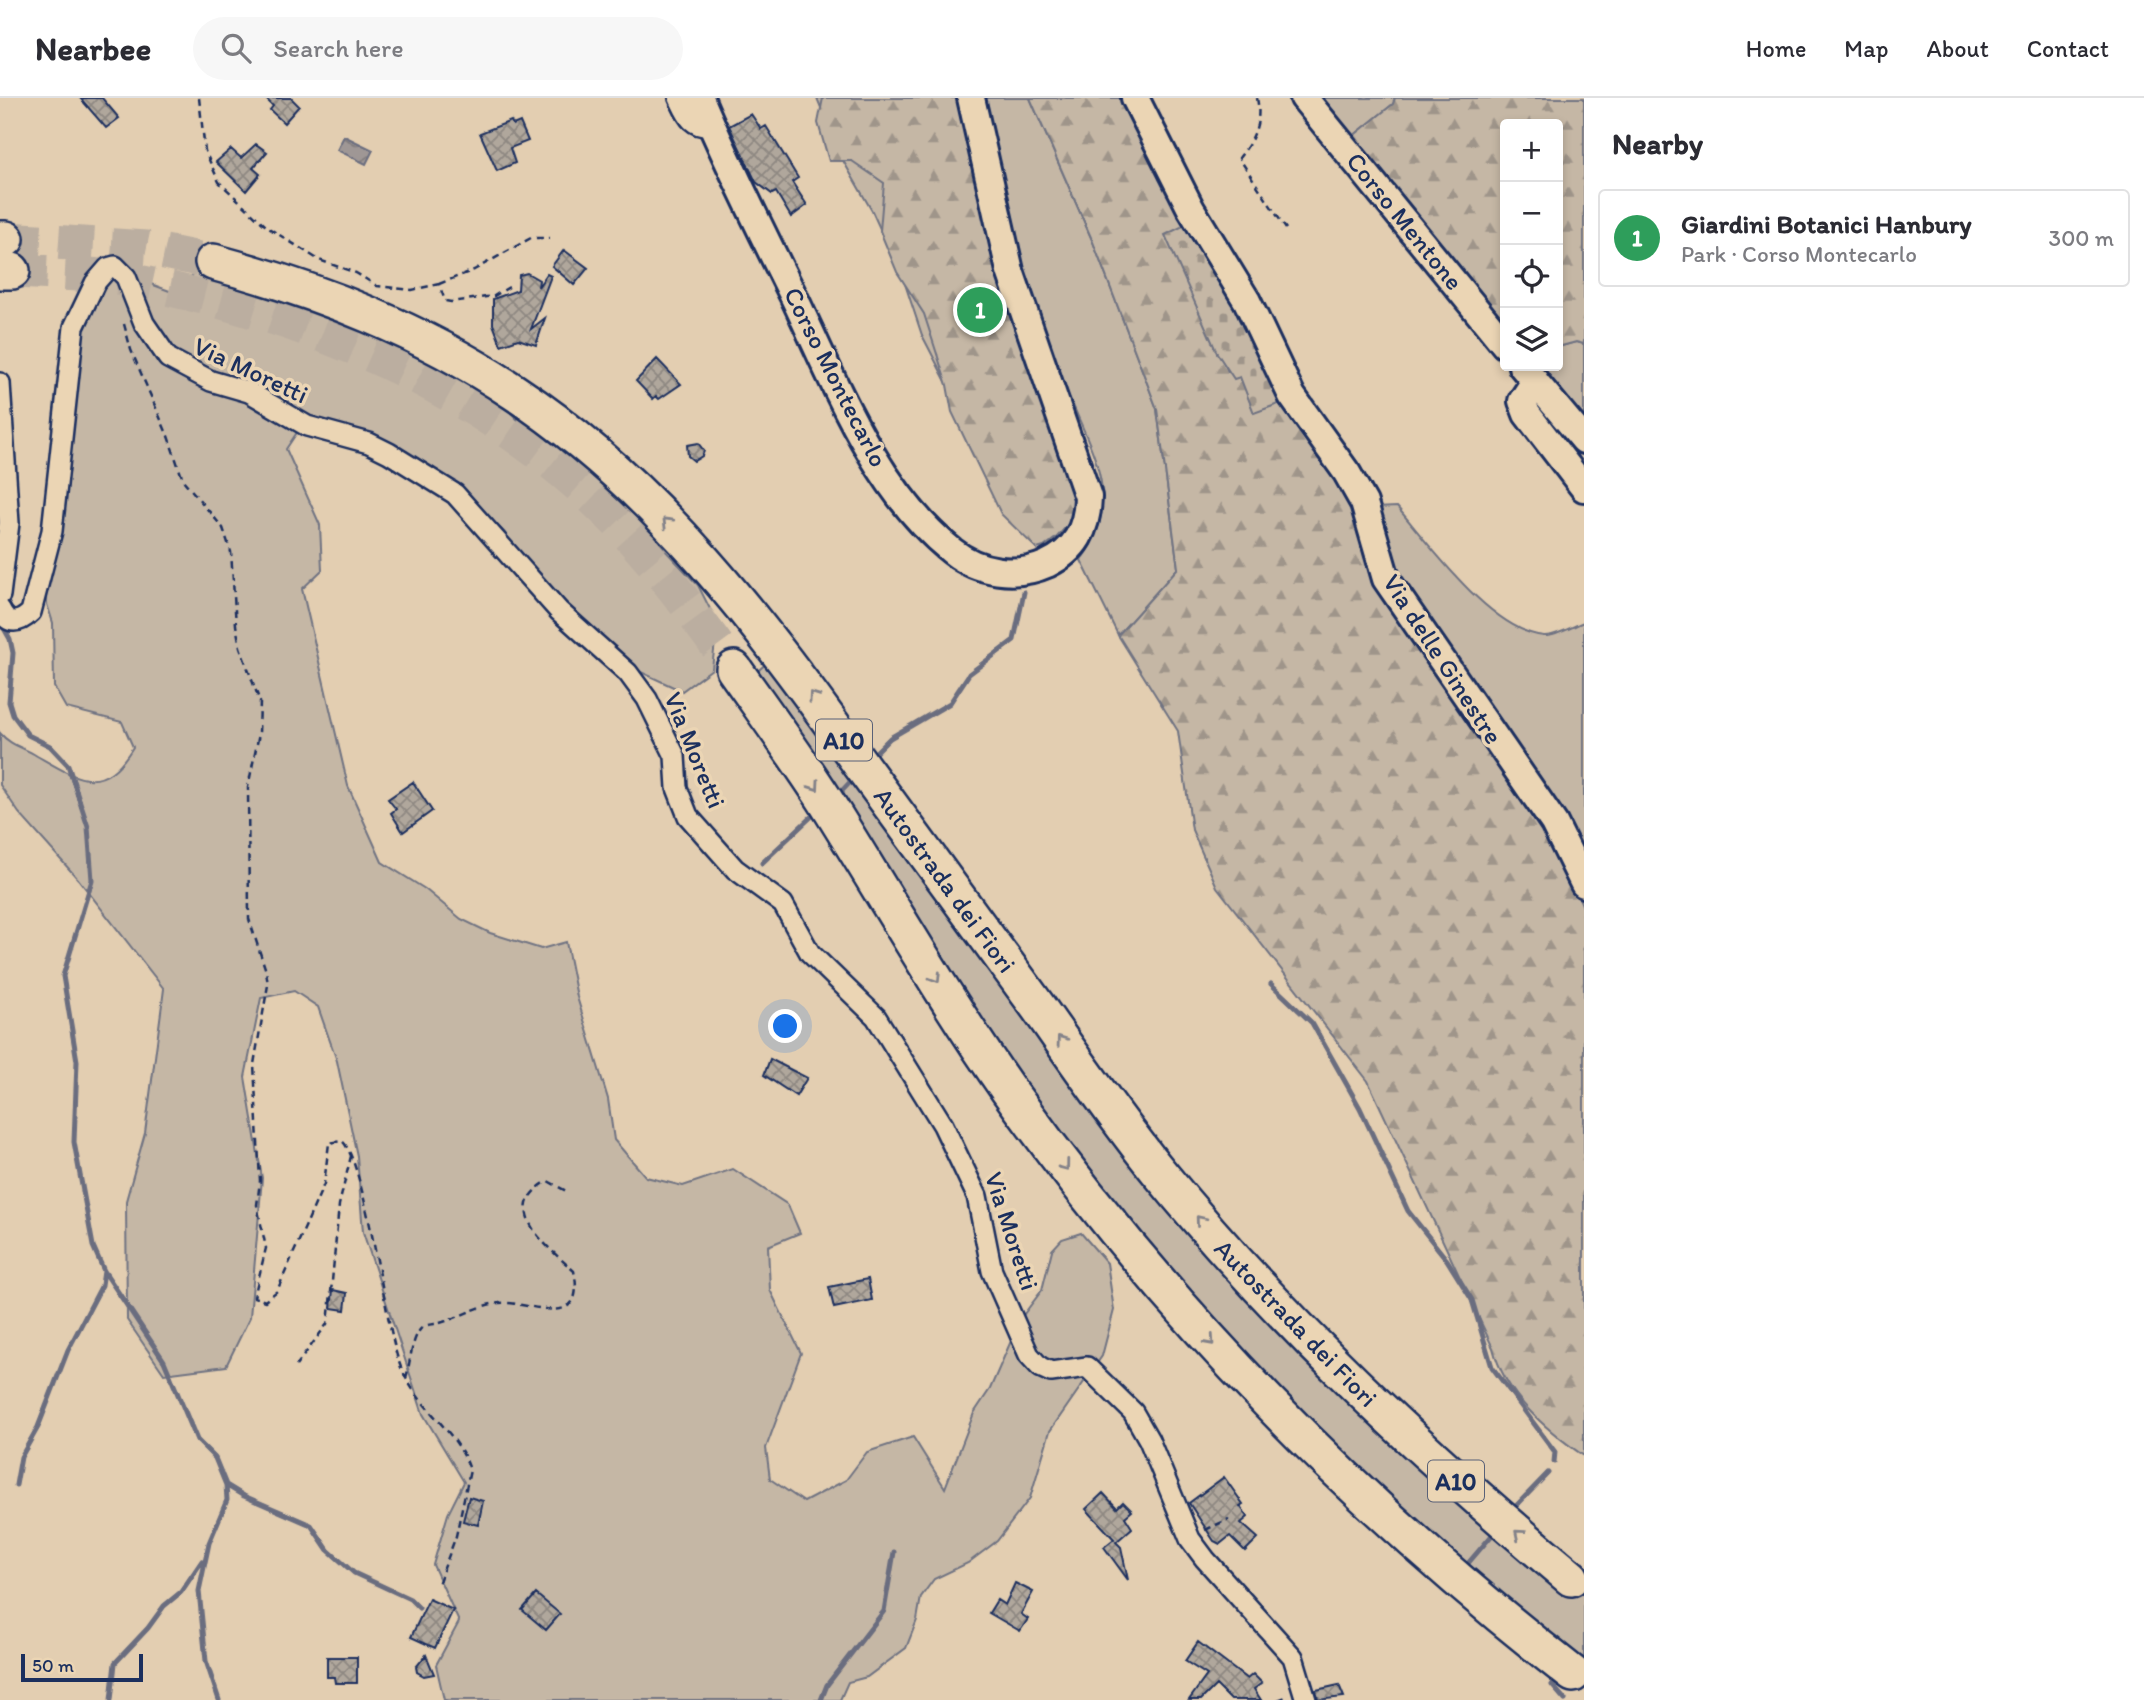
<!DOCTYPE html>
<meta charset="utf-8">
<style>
body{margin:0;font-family:Itim,sans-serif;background:#f7f7f7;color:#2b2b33}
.controls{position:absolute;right:21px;top:21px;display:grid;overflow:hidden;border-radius:7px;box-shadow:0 4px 10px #0003}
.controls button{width:63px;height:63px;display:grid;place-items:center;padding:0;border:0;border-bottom:2px solid #e1e1e2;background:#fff;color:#2b2b33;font:35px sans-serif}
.scale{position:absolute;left:21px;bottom:18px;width:122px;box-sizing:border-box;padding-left:7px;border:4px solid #1b2f5e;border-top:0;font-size:19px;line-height:24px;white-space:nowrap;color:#1b2f5e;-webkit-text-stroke:5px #ebd5b4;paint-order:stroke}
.you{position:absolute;left:786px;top:929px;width:24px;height:24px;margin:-18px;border:5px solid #fff;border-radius:50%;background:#1a73e8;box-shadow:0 0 0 10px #1a73e833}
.badge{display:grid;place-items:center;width:46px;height:46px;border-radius:50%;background:#0b8043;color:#fff;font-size:23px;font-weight:700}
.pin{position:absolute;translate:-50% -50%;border:4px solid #fff;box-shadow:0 2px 7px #0006}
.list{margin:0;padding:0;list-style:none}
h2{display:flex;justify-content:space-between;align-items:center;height:91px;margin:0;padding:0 28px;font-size:30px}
h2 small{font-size:23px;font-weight:400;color:#7c7c81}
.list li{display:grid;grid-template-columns:46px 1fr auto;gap:21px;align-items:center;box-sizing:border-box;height:98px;margin:0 14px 14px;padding:0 14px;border:2px solid #e1e1e2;border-radius:7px}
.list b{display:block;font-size:26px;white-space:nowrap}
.list p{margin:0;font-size:23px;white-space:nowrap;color:#7c7c81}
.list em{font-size:23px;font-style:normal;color:#7c7c81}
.icon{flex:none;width:38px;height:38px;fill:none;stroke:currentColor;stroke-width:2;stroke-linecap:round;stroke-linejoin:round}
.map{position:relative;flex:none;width:1584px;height:1602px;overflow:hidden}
header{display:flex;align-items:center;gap:42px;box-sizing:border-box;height:98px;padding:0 35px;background:#fff;border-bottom:2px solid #e1e1e2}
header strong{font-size:33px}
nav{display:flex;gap:38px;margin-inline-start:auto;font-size:24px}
.search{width:490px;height:63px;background:#f7f7f7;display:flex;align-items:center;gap:18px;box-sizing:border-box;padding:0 24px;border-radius:38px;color:#7c7c81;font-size:26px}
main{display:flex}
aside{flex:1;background:#fff}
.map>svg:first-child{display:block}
.green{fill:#c5b7a5;stroke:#707382;stroke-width:2}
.forest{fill:url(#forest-firs);stroke:#707382;stroke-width:2}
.cemetery{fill:url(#cemetery-stones);stroke:#707382;stroke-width:2}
.water{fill:url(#water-waves);stroke:#6a6d7f;stroke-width:2}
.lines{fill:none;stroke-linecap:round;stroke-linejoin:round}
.stream{stroke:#6a6d7f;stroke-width:5}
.building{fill:url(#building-cross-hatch);stroke:#1b2f5e;stroke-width:2}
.highway-tunnel{stroke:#bbaea0;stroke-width:35;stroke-dasharray:35 18;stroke-linecap:butt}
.street-casing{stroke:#1b2f5e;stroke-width:24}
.secondary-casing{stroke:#1b2f5e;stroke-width:32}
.highway-casing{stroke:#1b2f5e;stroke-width:40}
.path{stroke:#1b2f5e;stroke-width:2.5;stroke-dasharray:7 5;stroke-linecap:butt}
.street{stroke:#ebd5b4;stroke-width:19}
.secondary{stroke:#ebd5b4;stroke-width:26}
.highway{stroke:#ebd5b4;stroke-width:35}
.oneway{stroke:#838289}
.labels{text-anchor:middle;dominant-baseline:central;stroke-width:7;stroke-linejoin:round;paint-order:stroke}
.shield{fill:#ebd5b4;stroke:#596178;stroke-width:2}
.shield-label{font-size:24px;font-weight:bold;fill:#1b2f5e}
.street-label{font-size:26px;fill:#1b2f5e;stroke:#ebd5b4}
</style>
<header>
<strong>Nearbee</strong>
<div class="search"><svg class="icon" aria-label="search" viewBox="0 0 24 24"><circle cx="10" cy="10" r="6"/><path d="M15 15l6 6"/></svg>Search here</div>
<nav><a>Home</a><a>Map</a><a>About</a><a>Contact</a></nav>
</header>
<main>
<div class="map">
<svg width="1584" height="1602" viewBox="0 0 1584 1602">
<defs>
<pattern id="forest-firs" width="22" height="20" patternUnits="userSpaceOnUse" patternTransform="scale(1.75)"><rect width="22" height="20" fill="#c5b7a5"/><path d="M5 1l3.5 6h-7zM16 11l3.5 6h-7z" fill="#9f958a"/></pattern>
<pattern id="cemetery-stones" width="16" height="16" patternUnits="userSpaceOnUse" patternTransform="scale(1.75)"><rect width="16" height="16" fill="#c5b7a5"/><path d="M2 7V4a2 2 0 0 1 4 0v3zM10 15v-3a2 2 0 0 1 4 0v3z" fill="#9f958a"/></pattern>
<pattern id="water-waves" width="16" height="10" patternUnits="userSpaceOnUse" patternTransform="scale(1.75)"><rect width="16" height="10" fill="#9f9795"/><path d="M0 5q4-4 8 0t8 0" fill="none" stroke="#817c7d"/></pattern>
<pattern id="building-cross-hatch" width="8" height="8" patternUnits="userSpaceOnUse" patternTransform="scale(1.75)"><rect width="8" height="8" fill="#b0a79c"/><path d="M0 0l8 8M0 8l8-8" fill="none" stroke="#8e8882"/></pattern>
</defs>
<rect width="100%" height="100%" fill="#e3ceb1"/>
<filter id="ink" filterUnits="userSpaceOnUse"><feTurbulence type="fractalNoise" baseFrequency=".0143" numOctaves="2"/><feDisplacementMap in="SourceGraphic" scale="14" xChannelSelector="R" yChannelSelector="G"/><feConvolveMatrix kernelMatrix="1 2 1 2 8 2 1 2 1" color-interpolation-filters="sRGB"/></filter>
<g filter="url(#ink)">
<path class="green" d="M817 0H1030L1093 144 1157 311 1178 470 1118 537 1081 462C1122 406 1096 361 1072 305 1061 282 1052 258 1043 235L953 297 922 237 905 186 872 113 841 59Z
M1321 0H1395L1393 6 1352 39Z
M198 168 222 173 403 250 442 273 472 285 500 304 522 326 580 362 619 406 647 424 660 447 698 487 717 525 712 571 682 593 630 569 528 470 504 434 469 401 421 364 300 330 286 351 320 427 322 472 302 491 348 688 382 764 425 791 461 821 490 835 541 851 566 844 577 899 608 1001 614 1042 646 1079 683 1088 733 1071 788 1107 800 1135 768 1148 770 1192 801 1255 766 1350 770 1381 804 1404 846 1382 867 1354 913 1339 945 1390 974 1315 990 1291 1021 1220 1042 1192 1052 1152 1062 1141 1081 1135 1107 1165 1114 1212 1102 1258 1050 1333 1030 1400 997 1443 968 1465 934 1481 921 1499 917 1522 906 1550 867 1579 848 1584 840 1602H444L436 1567 459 1524 433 1467 448 1416 464 1384 423 1316 363 1134 357 1058 337 963 318 909 294 893 261 900 245 979 262 1080 250 1219 226 1268 164 1276 127 1222 126 1103 145 1035 164 891 78 781 19 715 0 687V635C11 648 23 649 37 658 79 682 102 699 133 649L122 624 66 610 54 589 53 525 46 503 47 472 77 238 106 181 127 177 175 195 187 186Z
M1576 244 1584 246V325L1538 268H1558V249Z
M1397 409C1430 447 1491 533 1544 538 1555 539 1573 528 1584 524V766L1472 581 1416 515 1388 464 1376 410Z
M768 564 1222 1170 1319 1276 1388 1342 1479 1422 1577 1476 1584 1465V1563L1579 1566 1351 1365 1237 1253 1134 1134 997 945 753 577Z"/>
<path class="forest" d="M823 0H958L1073 395 1074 420 1057 439 1044 449 1037 451 1001 416 952 314 947 287 924 216 897 174 880 133 884 85 852 63H829L818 25Z
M1030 0H1125L1189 125 1219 253 1228 274 1240 278 1254 314 1281 305 1295 313 1370 429 1556 748 1584 811V1358C1545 1331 1505 1297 1493 1250L1368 983 1217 789 1192 732 1178 633 1118 537 1178 470 1157 311 1093 144Z
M1395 0H1584V246L1576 244 1558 249V26H1505V227L1352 39 1393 6Z"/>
<path class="cemetery" d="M1189 125 1222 178 1281 305 1254 315 1240 279 1234 281 1217 255 1165 137Z"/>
<path class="water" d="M344 38 373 52 366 66 337 52Z"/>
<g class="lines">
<path class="stream" d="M1 525 10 541 13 555 9 604 13 617 28 637 50 648 68 667 88 729 92 782 63 878 77 963 74 1044 93 1148 104 1173 164 1263 197 1342 215 1360 226 1387 227 1402 209 1445 199 1493 206 1563 219 1602
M875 655 890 640 950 605 969 576 1014 542 1024 494
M838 697 855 679
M762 765 813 717
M1271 886 1312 925 1360 1010 1408 1113 1447 1162 1472 1202 1492 1269 1555 1354 1554 1364
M16 1387 21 1359 38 1329 68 1252 102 1187 104 1173
M226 1387 244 1398 311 1427 328 1452 354 1475 410 1501 419 1510
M1517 1407 1548 1375
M1464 1470 1493 1436
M1552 1587 1565 1602
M111 1602 115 1565 148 1530 164 1508 181 1494 202 1463
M821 1602 827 1587 884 1513 894 1454"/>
</g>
<path class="building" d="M80 0H102L119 20 106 30Z
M265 0H291L299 8 284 25 270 12 273 8Z
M751 16 761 31 766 28 798 80 792 84 807 107 791 119 776 94 772 96 756 84 729 28Z
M511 23 513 27 520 24 528 43 510 50 515 65 497 73 480 35Z
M256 46 267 54 253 70 260 76 246 93 216 64 231 51 241 60Z
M564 152 588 170 574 187 552 168Z
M527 175 539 182 538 189 547 176 551 178 531 231 545 220 536 247 518 241 501 247 493 226V201L518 192 519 177Z
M657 261 681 286 659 301 656 298 653 301 636 283Z
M698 345 704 353 702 358 694 363 688 358 687 347Z
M413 684 432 713 403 734 391 715 396 711 388 701Z
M770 961 807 980 796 998 764 977Z
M868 1181 872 1202 834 1210 829 1189Z
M333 1192 347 1195 345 1212 331 1210Z
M1224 1379 1243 1406 1240 1408 1248 1419 1241 1425 1258 1440 1245 1453 1230 1438 1220 1446 1214 1443 1189 1405Z
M1103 1395 1117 1410 1123 1404 1132 1413 1125 1419 1132 1430 1116 1444 1121 1449 1128 1482 1104 1449 1114 1441 1086 1411Z
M469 1399 483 1403 478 1427 463 1423Z
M1015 1485 1033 1494 1021 1516 1028 1521 1020 1533 989 1515 997 1502 1005 1507Z
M536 1496 560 1516 546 1532 522 1512Z
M429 1501 453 1512 435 1550 411 1539Z
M1198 1544 1247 1581 1253 1576 1262 1585 1254 1591 1261 1602H1231L1216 1587 1201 1602H1189L1207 1577 1185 1563Z
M426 1557 434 1576 424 1578 417 1574 416 1569Z
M327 1559H357V1585H335L334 1579H327Z
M1339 1587 1344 1599 1318 1602 1316 1592Z"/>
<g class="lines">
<path class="highway-tunnel" d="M6 141 146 150 213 164
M12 173C54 175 97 175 139 184 298 217 453 278 577 386 638 439 687 506 734 571"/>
<defs>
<path id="street" d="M679 0C687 17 691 30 712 28
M0 285 9 425 0 497
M0 511C8 528 20 525 31 514L52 433 74 229 95 185 108 170 115 168 126 179 144 225 168 260 211 283 249 294 307 328 369 345 389 355 455 396 559 513 628 575 647 601 675 658 677 690 688 718 735 771 783 806 810 855 876 919 943 1027 977 1098 992 1173 1029 1257 1040 1269 1051 1274 1087 1269 1133 1314 1149 1342 1190 1441 1205 1461 1293 1559 1306 1602"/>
<path id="secondary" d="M700 0C728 67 761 132 793 197 834 283 876 393 952 453 978 474 1016 480 1047 466 1076 452 1087 431 1088 399L1010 173 971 0
M1135 0 1191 111 1247 203 1292 298 1347 375 1364 405 1386 481 1554 725 1584 786
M1304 0 1505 247
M1522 268 1584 342
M1535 283 1522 303 1527 316 1584 390"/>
<path id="highway" d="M0 141H6
M213 164C320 193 421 232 514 294 658 389 762 528 861 667 920 748 979 829 1038 909 1077 964 1116 1021 1158 1073 1282 1225 1422 1355 1571 1480
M0 173H12
M734 571C765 615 796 657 825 702 886 799 943 899 1009 993 1171 1219 1354 1405 1573 1576"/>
</defs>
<use href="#street" class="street-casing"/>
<use href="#secondary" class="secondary-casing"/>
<use href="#highway" class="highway-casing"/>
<path class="path" d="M199 0 205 53 219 84 267 129 319 162 356 175 377 188 412 192 439 186 445 203 451 204 494 198 509 189
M1257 0C1262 24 1254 41 1239 60L1286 131
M439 186 474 172 531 140H549
M124 226 131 252 168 338 183 382 223 430 231 454 236 527 240 549 260 604 259 636 248 689 249 821 266 873 268 887 254 966 260 1083 257 1107 266 1150 254 1199 265 1203 277 1193 324 1086 329 1045 342 1043C364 1061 385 1221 398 1261 413 1309 455 1327 470 1372L456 1438 437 1489
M296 1268 327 1226 329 1216 339 1107 351 1058
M406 1280C410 1266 411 1245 419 1233 424 1225 435 1227 443 1224 460 1219 481 1206 499 1205 529 1202 587 1236 574 1173 549 1150 497 1111 548 1083L566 1093
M1205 1432 1229 1421
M1278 1602 1286 1599"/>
<use href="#street" class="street"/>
<use href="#secondary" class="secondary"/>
<use href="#highway" class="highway"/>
</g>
<defs><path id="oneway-chevron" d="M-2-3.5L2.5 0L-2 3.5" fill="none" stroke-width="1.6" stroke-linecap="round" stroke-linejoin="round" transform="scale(1.75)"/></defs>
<g class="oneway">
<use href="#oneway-chevron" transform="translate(667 424) rotate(-135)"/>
<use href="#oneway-chevron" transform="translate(813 598) rotate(-125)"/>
<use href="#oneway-chevron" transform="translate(815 688) rotate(55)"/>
<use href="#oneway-chevron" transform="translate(936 880) rotate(58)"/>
<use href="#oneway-chevron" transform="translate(1061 942) rotate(-126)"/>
<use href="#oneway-chevron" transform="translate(1065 1068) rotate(53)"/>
<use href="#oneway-chevron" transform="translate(1200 1122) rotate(-130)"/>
<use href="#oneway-chevron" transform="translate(1210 1243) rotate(48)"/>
<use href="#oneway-chevron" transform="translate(1519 1436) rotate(-140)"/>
</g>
</g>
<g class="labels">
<g class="shield">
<rect x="816" y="621.5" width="56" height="41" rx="5"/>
<rect x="1428" y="1362.5" width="56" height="41" rx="5"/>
</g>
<g class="shield-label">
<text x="844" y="642">A10</text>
<text x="1456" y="1383">A10</text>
</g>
<g class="street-label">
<text transform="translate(1405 123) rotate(51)">Corso Mentone</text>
<text transform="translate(251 272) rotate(25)">Via Moretti</text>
<text transform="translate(836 279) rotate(63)">Corso Montecarlo</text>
<text transform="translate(1443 561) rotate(57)">Via delle Ginestre</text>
<text transform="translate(695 652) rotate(68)">Via Moretti</text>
<text transform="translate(945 782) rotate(54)">Autostrada dei Fiori</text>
<text transform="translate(1012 1133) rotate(72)">Via Moretti</text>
<text transform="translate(1296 1225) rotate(46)">Autostrada dei Fiori</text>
</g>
</g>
</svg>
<div class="controls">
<button>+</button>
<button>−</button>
<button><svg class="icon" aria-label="locate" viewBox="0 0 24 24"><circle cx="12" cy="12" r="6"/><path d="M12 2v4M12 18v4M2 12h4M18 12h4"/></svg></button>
<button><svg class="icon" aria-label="layers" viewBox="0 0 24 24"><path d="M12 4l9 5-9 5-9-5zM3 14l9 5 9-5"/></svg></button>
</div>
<div class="scale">50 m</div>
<div class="you"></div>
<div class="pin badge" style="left:980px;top:212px;background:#2e9e5b">1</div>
</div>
<aside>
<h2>Nearby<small></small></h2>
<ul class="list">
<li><span class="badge" style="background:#2e9e5b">1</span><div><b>Giardini Botanici Hanbury</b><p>Park · Corso Montecarlo</p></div><em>300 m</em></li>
</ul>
</aside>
</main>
